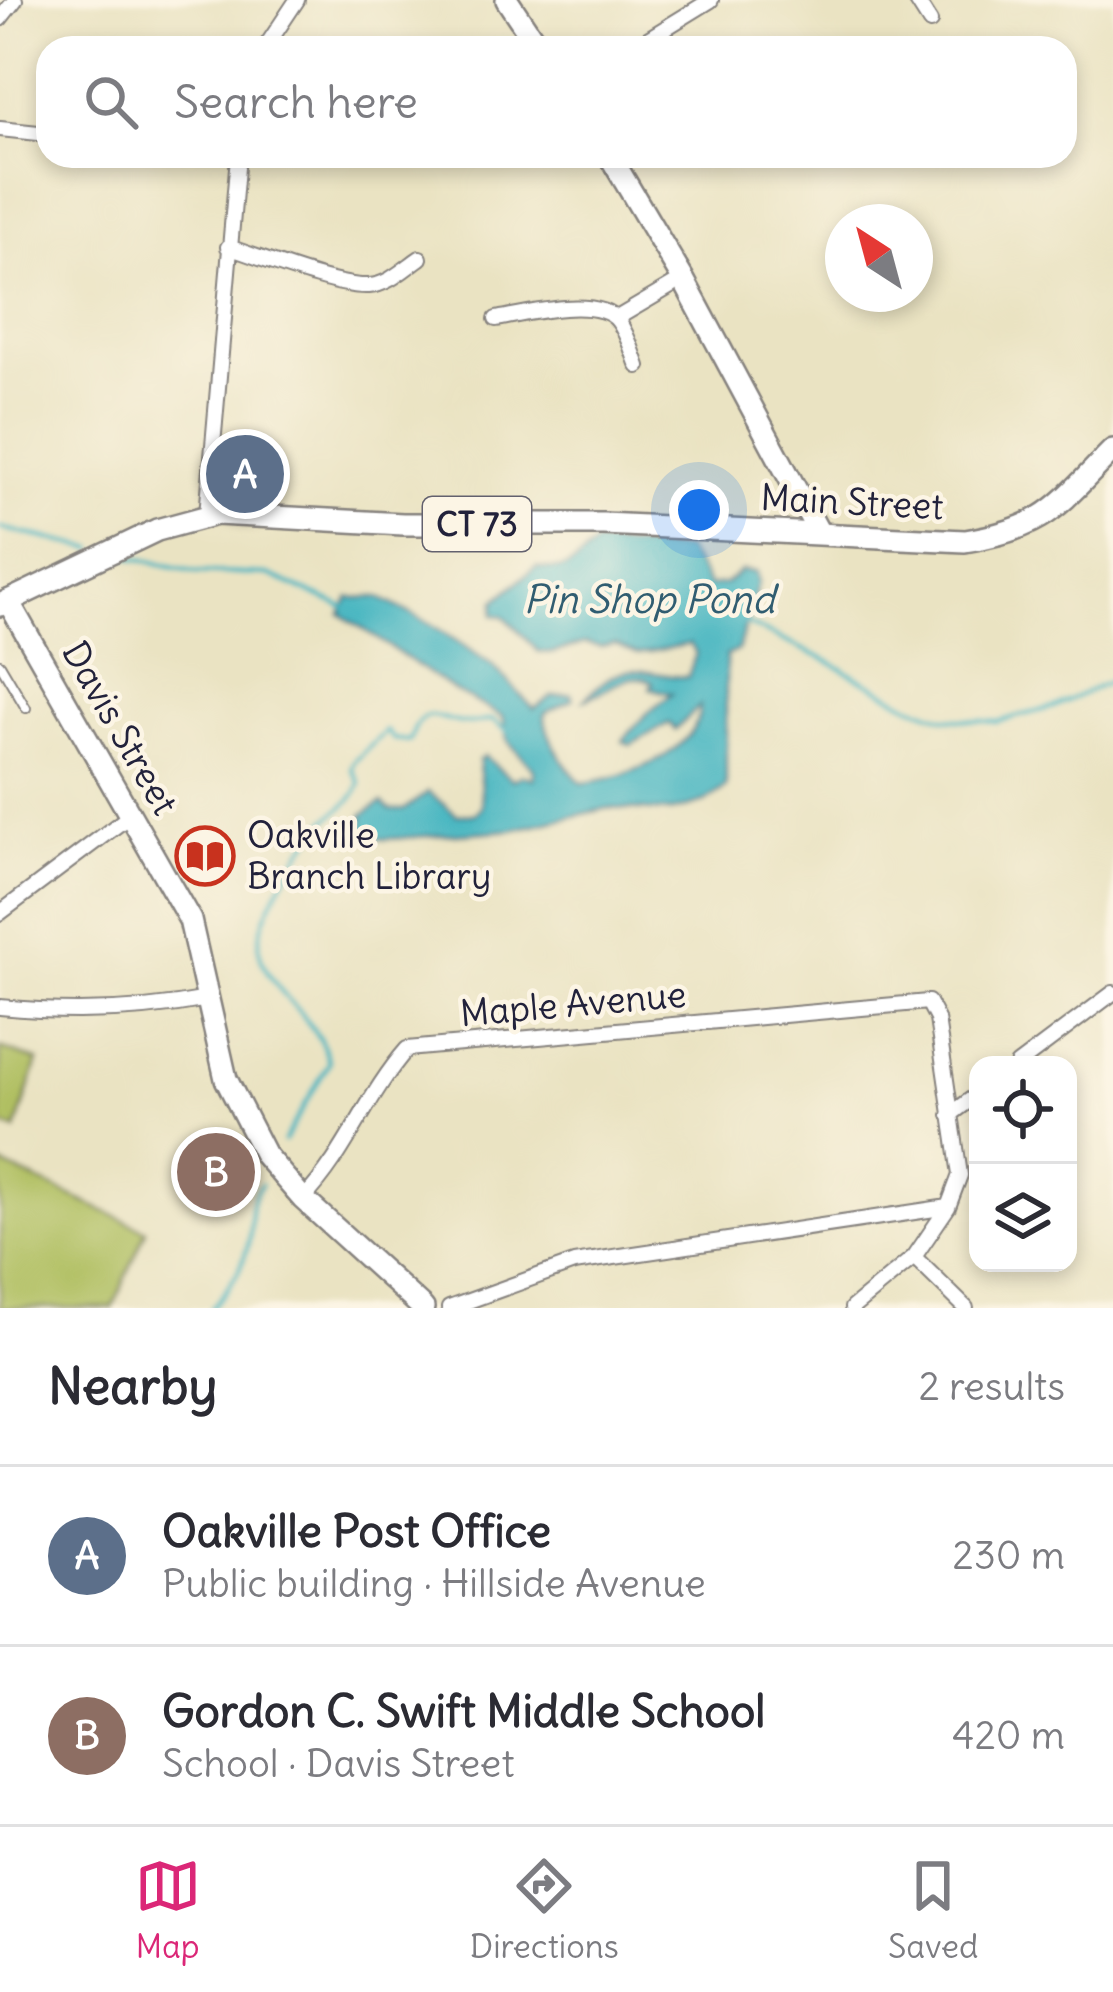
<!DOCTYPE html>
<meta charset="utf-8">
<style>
body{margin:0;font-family:Delius,sans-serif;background:#f2f2f3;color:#2b2b33}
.controls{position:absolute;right:36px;bottom:36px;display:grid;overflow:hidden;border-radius:24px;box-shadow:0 6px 18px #0003}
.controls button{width:108px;height:108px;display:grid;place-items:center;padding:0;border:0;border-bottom:3px solid #e1e1e2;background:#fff;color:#2b2b33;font:60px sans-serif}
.compass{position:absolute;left:825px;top:204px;width:108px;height:108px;border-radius:50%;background:#fff;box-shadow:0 6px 18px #0003;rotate:324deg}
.you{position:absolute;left:699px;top:510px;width:42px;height:42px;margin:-30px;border:9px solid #fff;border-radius:50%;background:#1a73e8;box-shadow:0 0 0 18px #1a73e833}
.badge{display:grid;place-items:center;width:78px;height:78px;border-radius:50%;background:#db2777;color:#fff;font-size:39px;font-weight:700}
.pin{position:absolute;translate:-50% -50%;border:6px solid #fff;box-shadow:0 3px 12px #0006}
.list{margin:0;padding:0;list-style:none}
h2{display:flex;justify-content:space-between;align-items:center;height:156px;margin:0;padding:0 48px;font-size:51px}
h2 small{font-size:39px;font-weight:400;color:#7c7c81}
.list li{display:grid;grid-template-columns:78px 1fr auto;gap:36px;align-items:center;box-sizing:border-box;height:180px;padding:0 48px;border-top:3px solid #e1e1e2}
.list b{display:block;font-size:45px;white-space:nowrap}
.list p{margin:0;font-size:39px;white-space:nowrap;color:#7c7c81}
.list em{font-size:39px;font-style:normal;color:#7c7c81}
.icon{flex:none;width:66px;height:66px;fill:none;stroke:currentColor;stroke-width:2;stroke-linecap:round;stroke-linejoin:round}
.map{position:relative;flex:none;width:1113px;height:1308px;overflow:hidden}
.search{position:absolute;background:#fff;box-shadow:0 6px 18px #0003;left:36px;right:36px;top:36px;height:132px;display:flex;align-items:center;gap:30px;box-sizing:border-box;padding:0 42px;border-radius:36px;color:#7c7c81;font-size:45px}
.sheet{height:516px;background:#fff}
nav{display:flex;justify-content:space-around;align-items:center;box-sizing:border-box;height:168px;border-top:3px solid #e1e1e2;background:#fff;font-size:33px;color:#7c7c81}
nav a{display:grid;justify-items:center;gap:6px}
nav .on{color:#db2777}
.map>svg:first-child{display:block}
.green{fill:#b0bf62;stroke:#69704e;stroke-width:3}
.water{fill:#47b6c1;stroke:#346c7e;stroke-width:3}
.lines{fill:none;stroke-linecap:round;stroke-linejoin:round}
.stream{stroke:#47b6c1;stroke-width:4.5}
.lane-casing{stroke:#86827e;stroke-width:12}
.street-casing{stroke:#86827e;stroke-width:18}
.secondary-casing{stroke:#86827e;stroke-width:26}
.primary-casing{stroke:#86827e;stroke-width:26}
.lane{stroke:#fff;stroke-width:8}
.street{stroke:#fff;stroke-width:14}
.secondary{stroke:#fff;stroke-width:21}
.primary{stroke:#fff;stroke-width:21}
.labels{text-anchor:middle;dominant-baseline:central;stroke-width:9;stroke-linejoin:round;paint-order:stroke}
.shield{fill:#fcf5e5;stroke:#63616e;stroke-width:3}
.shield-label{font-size:33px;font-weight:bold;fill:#22223b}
.street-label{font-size:36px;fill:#22223b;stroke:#fcf5e5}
.poi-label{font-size:36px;fill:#22223b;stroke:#fcf5e5;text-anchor:start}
.water-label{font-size:39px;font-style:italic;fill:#315d71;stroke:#fcf5e5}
</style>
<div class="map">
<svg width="1113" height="1308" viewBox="0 0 1113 1308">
<rect width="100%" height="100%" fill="#fcf5e5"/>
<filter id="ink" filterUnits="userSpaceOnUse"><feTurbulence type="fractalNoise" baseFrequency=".00833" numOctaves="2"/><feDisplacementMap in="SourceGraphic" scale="24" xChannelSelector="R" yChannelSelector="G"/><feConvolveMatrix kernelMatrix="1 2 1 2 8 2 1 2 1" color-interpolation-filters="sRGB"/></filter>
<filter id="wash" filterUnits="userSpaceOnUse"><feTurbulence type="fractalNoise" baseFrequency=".004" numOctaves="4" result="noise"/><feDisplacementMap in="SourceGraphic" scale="48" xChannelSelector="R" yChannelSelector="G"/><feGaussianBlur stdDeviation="2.7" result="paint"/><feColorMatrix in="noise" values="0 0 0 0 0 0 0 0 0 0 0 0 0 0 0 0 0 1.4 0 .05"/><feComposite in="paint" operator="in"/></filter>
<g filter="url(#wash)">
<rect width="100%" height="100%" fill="#eae3c2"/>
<path class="green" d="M0 1048 38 1061 16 1130 0 1125Z
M0 1164 146 1230 113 1308H0Z"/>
<path class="water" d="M595 544 686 549 709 586 725 584 741 571 756 572 758 583 738 650 726 656V787L705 802 670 812 609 808 512 830 384 839 363 836V814L382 803 390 810H404L428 792 457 815 475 814 482 807 479 760 484 756 512 780 522 775 534 779V769L508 741 503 717 455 691 341 614 349 598 378 597 431 624 492 665 534 709 552 696 571 694 573 699 545 713C543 733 566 769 582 783 623 778 698 755 700 706L675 730 669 723 630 745 623 741 644 716 672 694 650 688 653 682C628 668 608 692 585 699 629 652 641 677 688 677L696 653 690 644 638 654 615 644 601 647 585 643 553 653 539 652 504 616 494 615 495 601 536 567C566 574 574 566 595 544Z"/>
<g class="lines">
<path class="stream" d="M0 528 94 549
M123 555 197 572 268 575 348 609
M743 622 824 659 909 705 945 718 997 722 1054 707 1113 680
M284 1141 329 1063C320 1020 270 993 260 954 252 921 302 846 324 823 338 808 354 804 360 783L352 769 354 762 386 731 393 739 410 741C422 700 438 721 463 723 473 724 483 721 493 720L508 732
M211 1308C229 1289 244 1267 249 1240 253 1219 246 1202 261 1185"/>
</g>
</g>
<g filter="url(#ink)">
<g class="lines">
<defs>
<path id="lane" d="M0 664 26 708"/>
<path id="street" d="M916 0 930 22
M0 19 15 0
M265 48 297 0
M633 48 711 0
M0 129 48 134
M228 247C262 258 336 288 369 286 388 285 404 269 420 258
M617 318 683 279
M496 319C525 314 598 295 618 321 628 334 632 351 638 366
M207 515 238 156
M0 913 132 814
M0 1007C69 1014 140 1012 208 999
M1017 1065 1113 993
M950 1115 978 1094
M303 1199C347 1154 365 1097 407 1049L928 1002 937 1019 960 1175 948 1207 914 1257 852 1308
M914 1257 966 1308
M449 1308 574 1263 948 1207"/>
<path id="secondary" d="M507 0 539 48
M610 156 683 279 819 533
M8 601 190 920 226 1079 265 1155 303 1199 423 1308"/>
<path id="primary" d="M0 605 157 530 216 514 403 524H603L965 541C1047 528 1057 506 1113 450"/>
</defs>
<use href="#lane" class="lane-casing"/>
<use href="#street" class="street-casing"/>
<use href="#secondary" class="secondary-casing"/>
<use href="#primary" class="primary-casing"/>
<use href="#lane" class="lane"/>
<use href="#street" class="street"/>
<use href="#secondary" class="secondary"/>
<use href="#primary" class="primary"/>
</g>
</g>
<defs>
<symbol id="library-ring" viewBox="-11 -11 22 22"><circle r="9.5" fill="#fcf5e5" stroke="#c8321e" stroke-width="1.5"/><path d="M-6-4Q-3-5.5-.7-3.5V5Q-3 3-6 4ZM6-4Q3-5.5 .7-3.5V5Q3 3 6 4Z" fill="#c8321e"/></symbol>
</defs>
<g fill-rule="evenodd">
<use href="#library-ring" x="172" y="823" width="66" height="66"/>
</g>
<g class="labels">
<rect class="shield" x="423" y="497" width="108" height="54" rx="9"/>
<g class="shield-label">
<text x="477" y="524">CT 73</text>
</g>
<g class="street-label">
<text transform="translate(852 502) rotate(3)">Main Street</text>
<text transform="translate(120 728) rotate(60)">Davis Street</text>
<text transform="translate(573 1004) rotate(-5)">Maple Avenue</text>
</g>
<g class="poi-label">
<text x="247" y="835">Oakville<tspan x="247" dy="41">Branch Library</tspan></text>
</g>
<g class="water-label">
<text x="649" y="599">Pin Shop Pond</text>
</g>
</g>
</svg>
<div class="controls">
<button><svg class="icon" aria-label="locate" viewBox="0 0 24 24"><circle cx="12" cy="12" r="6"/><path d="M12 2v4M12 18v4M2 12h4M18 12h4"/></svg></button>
<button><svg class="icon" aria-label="layers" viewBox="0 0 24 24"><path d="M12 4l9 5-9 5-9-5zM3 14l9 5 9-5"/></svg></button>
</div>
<svg class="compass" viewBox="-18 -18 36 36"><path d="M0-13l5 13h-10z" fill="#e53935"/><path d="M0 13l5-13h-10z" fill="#7c7c81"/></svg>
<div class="you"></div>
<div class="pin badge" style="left:245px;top:474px;background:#5c6f8a">A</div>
<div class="pin badge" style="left:216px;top:1172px;background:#8d6e63">B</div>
<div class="search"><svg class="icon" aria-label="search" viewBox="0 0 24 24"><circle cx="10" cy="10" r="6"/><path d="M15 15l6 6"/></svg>Search here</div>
</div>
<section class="sheet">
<h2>Nearby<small>2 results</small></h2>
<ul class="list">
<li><span class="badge" style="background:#5c6f8a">A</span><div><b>Oakville Post Office</b><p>Public building · Hillside Avenue</p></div><em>230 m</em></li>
<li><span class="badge" style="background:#8d6e63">B</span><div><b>Gordon C. Swift Middle School</b><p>School · Davis Street</p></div><em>420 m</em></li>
</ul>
</section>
<nav>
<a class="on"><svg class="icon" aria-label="map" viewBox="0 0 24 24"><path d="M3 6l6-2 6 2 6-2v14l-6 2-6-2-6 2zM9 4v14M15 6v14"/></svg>Map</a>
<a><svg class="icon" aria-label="directions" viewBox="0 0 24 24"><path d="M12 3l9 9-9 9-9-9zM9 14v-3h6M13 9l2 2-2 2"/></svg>Directions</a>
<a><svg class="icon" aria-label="saved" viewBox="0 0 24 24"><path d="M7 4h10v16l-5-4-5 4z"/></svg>Saved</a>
</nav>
